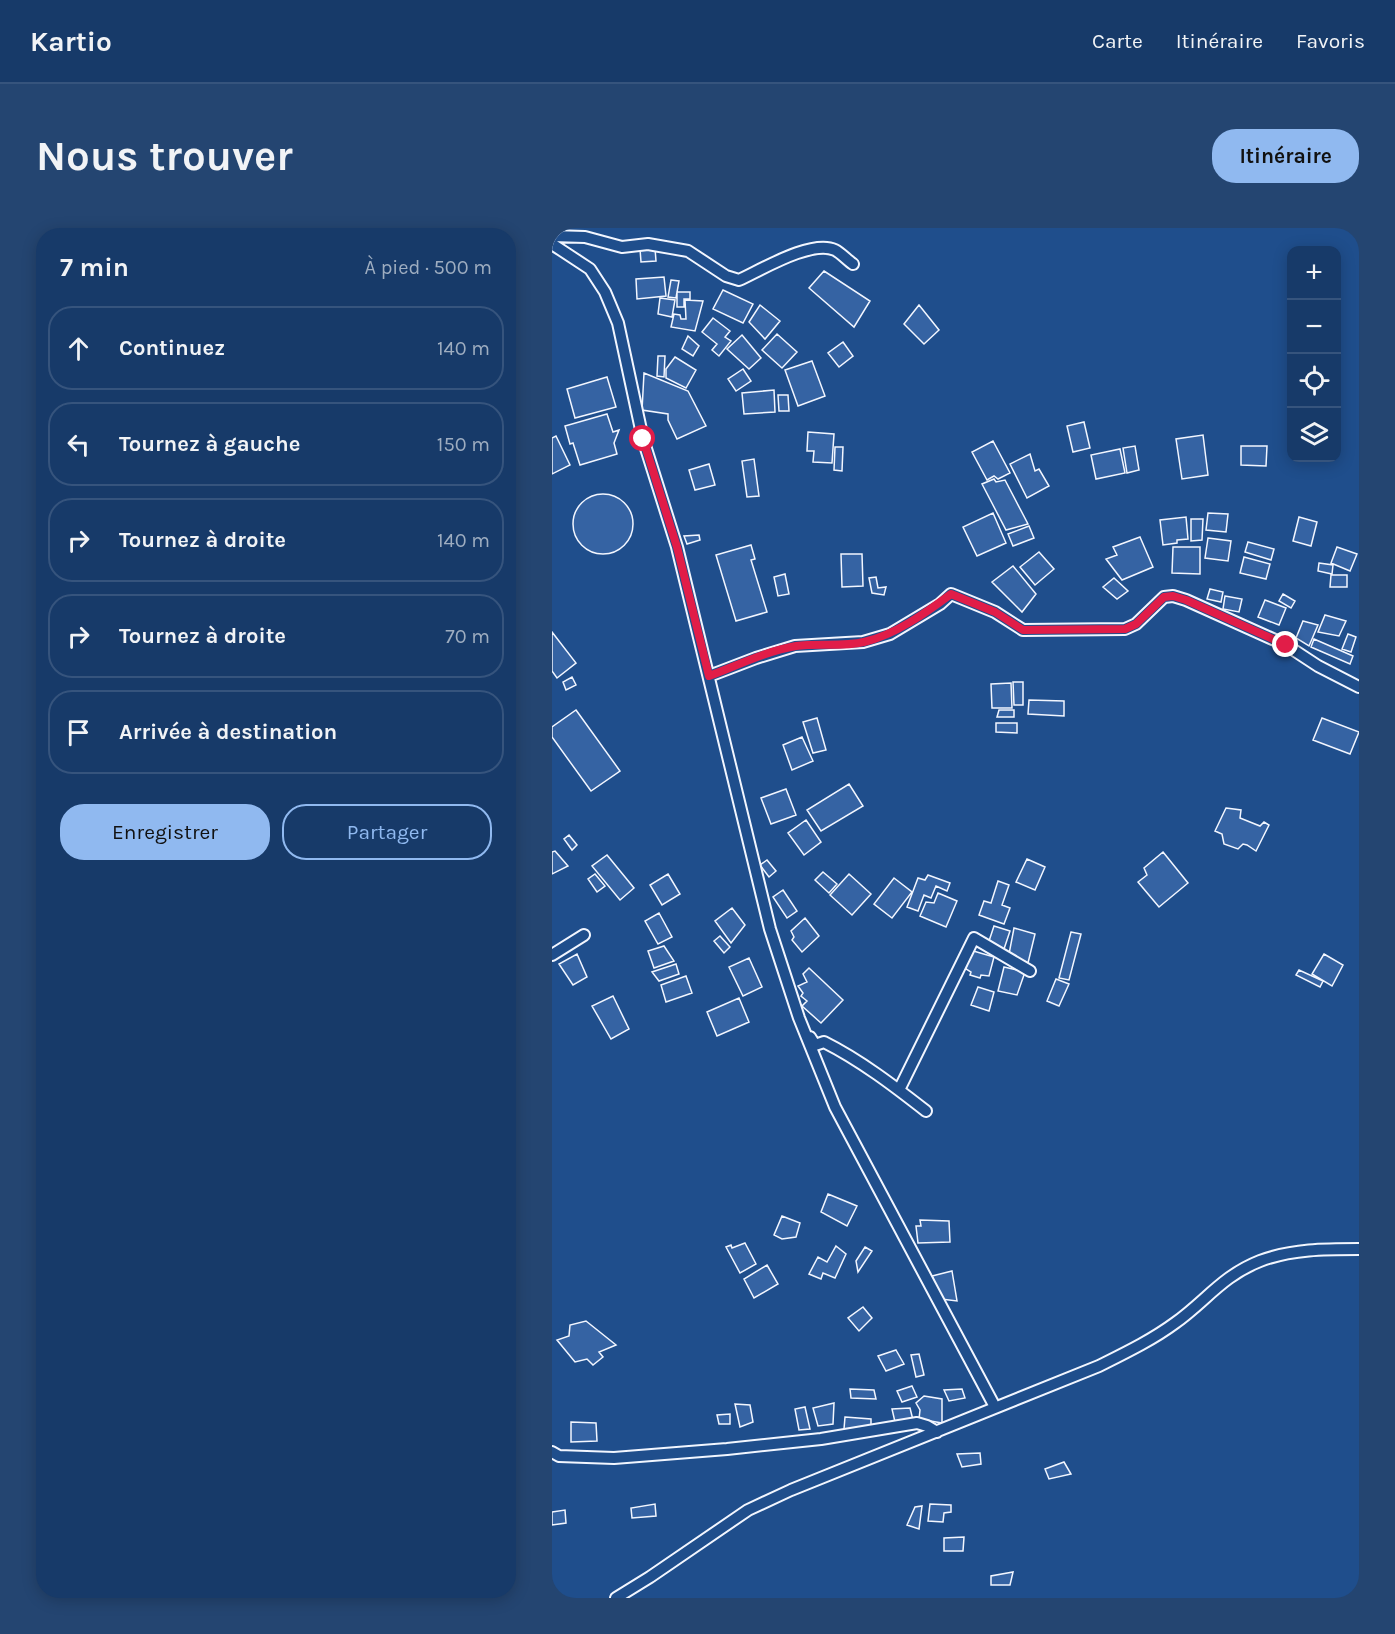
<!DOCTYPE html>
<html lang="fr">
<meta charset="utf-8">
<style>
body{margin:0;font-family:Karla,sans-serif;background:#244571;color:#f1f3f6}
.controls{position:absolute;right:18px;top:18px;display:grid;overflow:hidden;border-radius:12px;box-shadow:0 3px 15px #0003}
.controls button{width:54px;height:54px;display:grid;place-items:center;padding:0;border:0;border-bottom:2px solid #36547d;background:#173a69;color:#f1f3f6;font:30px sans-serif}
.stop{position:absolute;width:18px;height:18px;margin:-14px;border:4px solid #e11d48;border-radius:50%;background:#fff}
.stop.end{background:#e11d48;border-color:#fff;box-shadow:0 2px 6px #0008}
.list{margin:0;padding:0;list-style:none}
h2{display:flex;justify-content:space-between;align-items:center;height:78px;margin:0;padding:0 24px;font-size:26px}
h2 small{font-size:20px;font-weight:400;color:#9eadc0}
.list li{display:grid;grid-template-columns:39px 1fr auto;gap:18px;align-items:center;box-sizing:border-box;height:84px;margin:0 12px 12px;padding:0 12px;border:2px solid #36547d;border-radius:24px}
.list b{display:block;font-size:22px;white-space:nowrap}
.list em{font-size:20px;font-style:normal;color:#9eadc0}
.actions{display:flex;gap:12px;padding:18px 24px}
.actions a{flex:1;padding:14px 0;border:2px solid #90b9f0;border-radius:24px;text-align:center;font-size:21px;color:#90b9f0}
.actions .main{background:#90b9f0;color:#111}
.icon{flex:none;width:33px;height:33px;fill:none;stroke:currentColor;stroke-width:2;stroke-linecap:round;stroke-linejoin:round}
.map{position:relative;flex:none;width:807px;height:1370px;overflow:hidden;border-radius:24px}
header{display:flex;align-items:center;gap:36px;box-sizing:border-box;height:84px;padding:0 30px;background:#173a69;border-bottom:2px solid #36547d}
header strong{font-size:28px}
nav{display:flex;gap:33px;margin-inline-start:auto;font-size:21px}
.intro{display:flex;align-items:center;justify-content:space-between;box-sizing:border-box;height:144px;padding:0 36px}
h1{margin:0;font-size:42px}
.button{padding:15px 27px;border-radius:24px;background:#90b9f0;color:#111;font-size:21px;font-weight:700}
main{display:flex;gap:36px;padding:0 36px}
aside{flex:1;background:#173a69;border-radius:24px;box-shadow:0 3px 15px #0003}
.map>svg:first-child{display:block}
.building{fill:#3563a3;stroke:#f2f6ff;stroke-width:1.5}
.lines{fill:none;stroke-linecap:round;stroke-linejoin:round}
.street-casing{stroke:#f2f6ff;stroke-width:14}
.street{stroke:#1f4e8c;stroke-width:10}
.route{stroke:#e11d48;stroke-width:8}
</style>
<header>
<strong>Kartio</strong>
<nav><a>Carte</a><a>Itinéraire</a><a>Favoris</a></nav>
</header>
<div class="intro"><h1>Nous trouver</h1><a class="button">Itinéraire</a></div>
<main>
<aside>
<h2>7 min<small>À pied · 500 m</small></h2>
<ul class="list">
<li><svg class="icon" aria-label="ahead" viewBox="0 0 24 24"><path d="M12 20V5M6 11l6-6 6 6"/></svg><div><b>Continuez</b></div><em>140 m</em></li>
<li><svg class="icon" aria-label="left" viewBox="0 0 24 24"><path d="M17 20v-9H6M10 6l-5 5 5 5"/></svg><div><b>Tournez à gauche</b></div><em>150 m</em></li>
<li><svg class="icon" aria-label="right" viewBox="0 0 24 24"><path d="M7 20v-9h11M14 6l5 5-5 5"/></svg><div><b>Tournez à droite</b></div><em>140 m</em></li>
<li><svg class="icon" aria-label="right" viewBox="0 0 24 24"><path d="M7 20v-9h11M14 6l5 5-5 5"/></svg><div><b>Tournez à droite</b></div><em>70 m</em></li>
<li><svg class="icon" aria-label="arrive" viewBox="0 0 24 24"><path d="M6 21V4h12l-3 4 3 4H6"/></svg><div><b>Arrivée à destination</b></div></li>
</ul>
<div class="actions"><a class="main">Enregistrer</a><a>Partager</a></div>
</aside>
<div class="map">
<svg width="807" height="1370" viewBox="0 0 807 1370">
<rect width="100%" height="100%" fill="#1f4e8c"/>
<path class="building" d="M103 20 104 33 89 34 88 21Z
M272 43 318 73 302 99 257 60Z
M112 49 114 68 85 71 84 51Z
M119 52 127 53 124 70 116 69Z
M171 62 201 76 191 95 161 81Z
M125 64H138V71H132V79H125Z
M108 70 123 72 120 89 106 86Z
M133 72 151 73 143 103 119 99 122 86 128 87 129 91H134Z
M208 77 228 93 213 111 197 94Z
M367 77 387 102 372 116 352 96Z
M161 90 178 103 173 109 179 113 167 128 160 122 165 116 150 104Z
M225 106 245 124 230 140 210 122Z
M190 107 209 130 197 141 175 121Z
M136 108 147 118 141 128 130 121Z
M291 114 301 128 287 139 276 125Z
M106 128H113L112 149 105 148Z
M123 129 144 142 134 160 114 150V141Z
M260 133 273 168 246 178 233 142Z
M191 141 199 153 184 163 176 151Z
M92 145 136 163 154 198 125 211 116 192V186L90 182Z
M55 149 64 179 23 190 15 161Z
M222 162 223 184 192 186 190 165Z
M226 167H236L237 183H227Z
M55 186 61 204 67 202 62 215 65 226 28 237 21 215 18 216 13 198Z
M532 194 538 220 521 224 515 198Z
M256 204 282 206 280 235 261 234 262 223H255Z
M651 207 656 247 630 251 624 211Z
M4 208 18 237 0 246V210Z
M441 213 458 245 446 251 442 248 435 252 420 224Z
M583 218 587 242 575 245 571 220Z
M689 218H715L714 238 689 237Z
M283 219H291L290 243 282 242Z
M568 221 573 245 544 251 539 227Z
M478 226 483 243 487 241 497 258 475 270 458 236Z
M202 231 207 268 195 269 190 233Z
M157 236 163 257 143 262 137 242Z
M442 251 444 254 453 252 476 296 454 302 430 256Z
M21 296a30 30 0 1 1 60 0a30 30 0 1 1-60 0Z
M441 285 454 315 425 328 411 299Z
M656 285 676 286 674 304 654 302Z
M634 289 636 311 625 312V315L611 317 608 292Z
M747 289 765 294 759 318 741 313Z
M639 291H651L650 312 639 313Z
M477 298 482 310 461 318 456 306Z
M147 307 148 312 135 316 132 308Z
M588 309 601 339 570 352 554 331 565 327 561 319Z
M656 310 679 313 676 333 653 330Z
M696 314 722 321 719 332 693 324Z
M199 317 203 331 199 332 215 384 184 393 164 327Z
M621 319H648V346L620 345Z
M785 319 805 326 798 343 779 335Z
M487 324 502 341 483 357 468 339Z
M289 326H310L311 358 290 359Z
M692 329 718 336 714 351 688 345Z
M767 335 781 337 780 346 766 343Z
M461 338 484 366 470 384 440 354Z
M233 346 237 366 226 368 222 349Z
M779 347H795V359H778Z
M324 349 326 360 334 359 332 367 320 365 317 350Z
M562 350 576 363 565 371 551 359Z
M658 361 671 364 669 374 655 371Z
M731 366 743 373 739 380 727 373Z
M673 368 690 371 687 384 671 381Z
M713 372 734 380 727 397 706 389Z
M773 387 794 393 787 408 766 404Z
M751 393 766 397 757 418 744 410Z
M0 404 24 435 5 450 0 443Z
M796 406 804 409 799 424 790 421Z
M762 411 801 428 798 436 759 419Z
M20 449 24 457 14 462 11 454Z
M461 454H471V477H462Z
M459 455 460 480H440L439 456Z
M477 472 512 473V488L476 486Z
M24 482 68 543 39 563 0 509V499Z
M447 482H462V489H445Z
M265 490 274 522 261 525 251 494Z
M770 490 807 504 798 526 761 512Z
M444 495H465V505L444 504Z
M250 509 261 533 240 542 231 517Z
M297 556 311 578 269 603 255 582Z
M234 561 244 587 219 596 209 570Z
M674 580 689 582 688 590 708 598 712 594 717 597 704 623 695 617 691 616 686 621 672 616 670 606 663 603Z
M254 592 269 614 252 627 236 605Z
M17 607 25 617 20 622 12 611Z
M3 623 16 638 0 646V624Z
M611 624 636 655 607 679 586 654 595 647 592 640Z
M55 627 82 660 68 672 40 638Z
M475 631 493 639 483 662 464 654Z
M215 632 224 643 217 649 208 637Z
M271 644 285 656 277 665 263 652Z
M43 646 53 658 45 664 36 651Z
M116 646 128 666 110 677 98 657Z
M297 646 319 666 300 687 278 667Z
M376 647 398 655 395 663 384 658 379 670 372 667 366 683 355 679 366 650 373 652Z
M342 650 360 664 340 690 322 676Z
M446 653 457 657 450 677 458 680 452 696 427 687 432 673 439 675Z
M231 662 245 683 235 690 221 669Z
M386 665 405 673 394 699 368 688 374 674 382 675Z
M180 680 193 697 179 715 163 693Z
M107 685 120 709 106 716 93 693Z
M253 690 267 708 250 724 240 712 242 709 239 703Z
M442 698 458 703 452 721 436 716Z
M462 700 483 706 476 735 457 726Z
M519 704 529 706 517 752 507 750Z
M168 708 178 719 172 725 162 713Z
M112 718 122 733 102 740 96 723Z
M418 722 442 729 437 748 429 747 428 750 418 747 419 744 414 741Z
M25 726 35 749 21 757 7 736Z
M772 726 791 737 780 758 760 746Z
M197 730 210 759 191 768 177 739Z
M124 736 127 746 107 753 100 744Z
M452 739 473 744 465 767 446 763Z
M257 740 291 772 269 795 250 778 255 773 249 768 251 765 246 758 255 754 251 746Z
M747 742 771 753 768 759 744 747Z
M134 748 140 765 114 774 109 757Z
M504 751 517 756 507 778 495 773Z
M426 759 442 764 437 783 419 777Z
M61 768 77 801 59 811 40 778Z
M187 770 197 794 165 808 155 784Z
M276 966 305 978 295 998 269 984Z
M230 988 248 995 244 1009 230 1011 222 1007Z
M368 992 397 993 398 1014 366 1015 364 998H369Z
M193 1015 204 1036 188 1045 174 1019 179 1017 180 1020Z
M284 1018 294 1026 283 1050 271 1045 269 1051 257 1046 266 1029 275 1034Z
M313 1019 320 1023 306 1044 304 1033Z
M215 1037 226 1056 202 1070 192 1051Z
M400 1043 405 1073 389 1071 380 1048Z
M311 1079 320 1090 307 1103 296 1090Z
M34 1093 64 1117 47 1124 51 1129 41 1137 35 1131 23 1134 5 1112 17 1108 18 1097Z
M344 1122 352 1136 334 1143 326 1128Z
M367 1126 372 1147 364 1149 359 1127Z
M360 1158 365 1169 350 1174 345 1163Z
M298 1161 322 1162 324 1171 299 1170Z
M410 1161 413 1170 397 1173 392 1162Z
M372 1168 390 1171V1195L367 1191 368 1182 364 1175Z
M282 1175 281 1196 266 1198 261 1180Z
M183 1176 198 1177 201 1194 188 1199Z
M253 1179 258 1201 247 1202 243 1181Z
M358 1180 361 1192 343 1194 340 1181Z
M178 1186V1196H167L165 1187Z
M293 1189 319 1191V1199L292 1201Z
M19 1194 44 1195 45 1213 19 1214Z
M428 1225 429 1236 410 1239 405 1226Z
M512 1234 519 1246 497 1251 493 1241Z
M103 1276 104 1288 80 1290 79 1280Z
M378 1276 399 1277V1284L392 1285 391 1294 376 1293Z
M370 1278 367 1301 355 1297 363 1279Z
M13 1282 14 1295 0 1297V1284Z
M412 1309 411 1323H392V1310Z
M461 1344 458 1357H439V1348Z"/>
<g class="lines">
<defs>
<path id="street" d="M0 8 33 9 70 19 96 16 136 23 174 48 187 52C209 42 260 11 283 22 289 25 295 32 301 36
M0 16 38 41 53 64 66 95 91 211 125 319 218 701 247 790 283 879 443 1179
M157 448 204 430 243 418 311 414 338 406 388 376 399 366 443 384 471 402 573 401 584 396 612 369 621 368 634 372 734 417 766 438 807 459
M0 727 32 707
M258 809 263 817 272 814C308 832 342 858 374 883
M347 862 422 710 478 743
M0 1224 7 1228 62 1230 175 1221 269 1211 365 1195 375 1198 385 1204
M64 1370 98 1349 196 1282 239 1262 547 1138C573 1125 600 1112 623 1095 654 1073 670 1048 708 1033 740 1021 773 1021 807 1021"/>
</defs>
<use href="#street" class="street-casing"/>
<use href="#street" class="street"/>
</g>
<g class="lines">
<path class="route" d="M91 211 125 319 157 448C184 438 214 423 244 418 266 415 290 419 312 414 343 407 375 384 399 366L443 384 471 402 573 401 584 396 612 369 621 368 634 372 734 417"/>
</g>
</svg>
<div class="controls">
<button>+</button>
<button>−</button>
<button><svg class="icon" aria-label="locate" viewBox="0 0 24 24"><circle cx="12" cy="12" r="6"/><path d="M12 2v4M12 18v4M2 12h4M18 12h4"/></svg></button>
<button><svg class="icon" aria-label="layers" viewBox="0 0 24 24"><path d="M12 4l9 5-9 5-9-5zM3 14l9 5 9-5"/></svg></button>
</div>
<div class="stop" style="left:91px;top:211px"></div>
<div class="stop end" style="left:734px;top:417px"></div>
</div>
</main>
